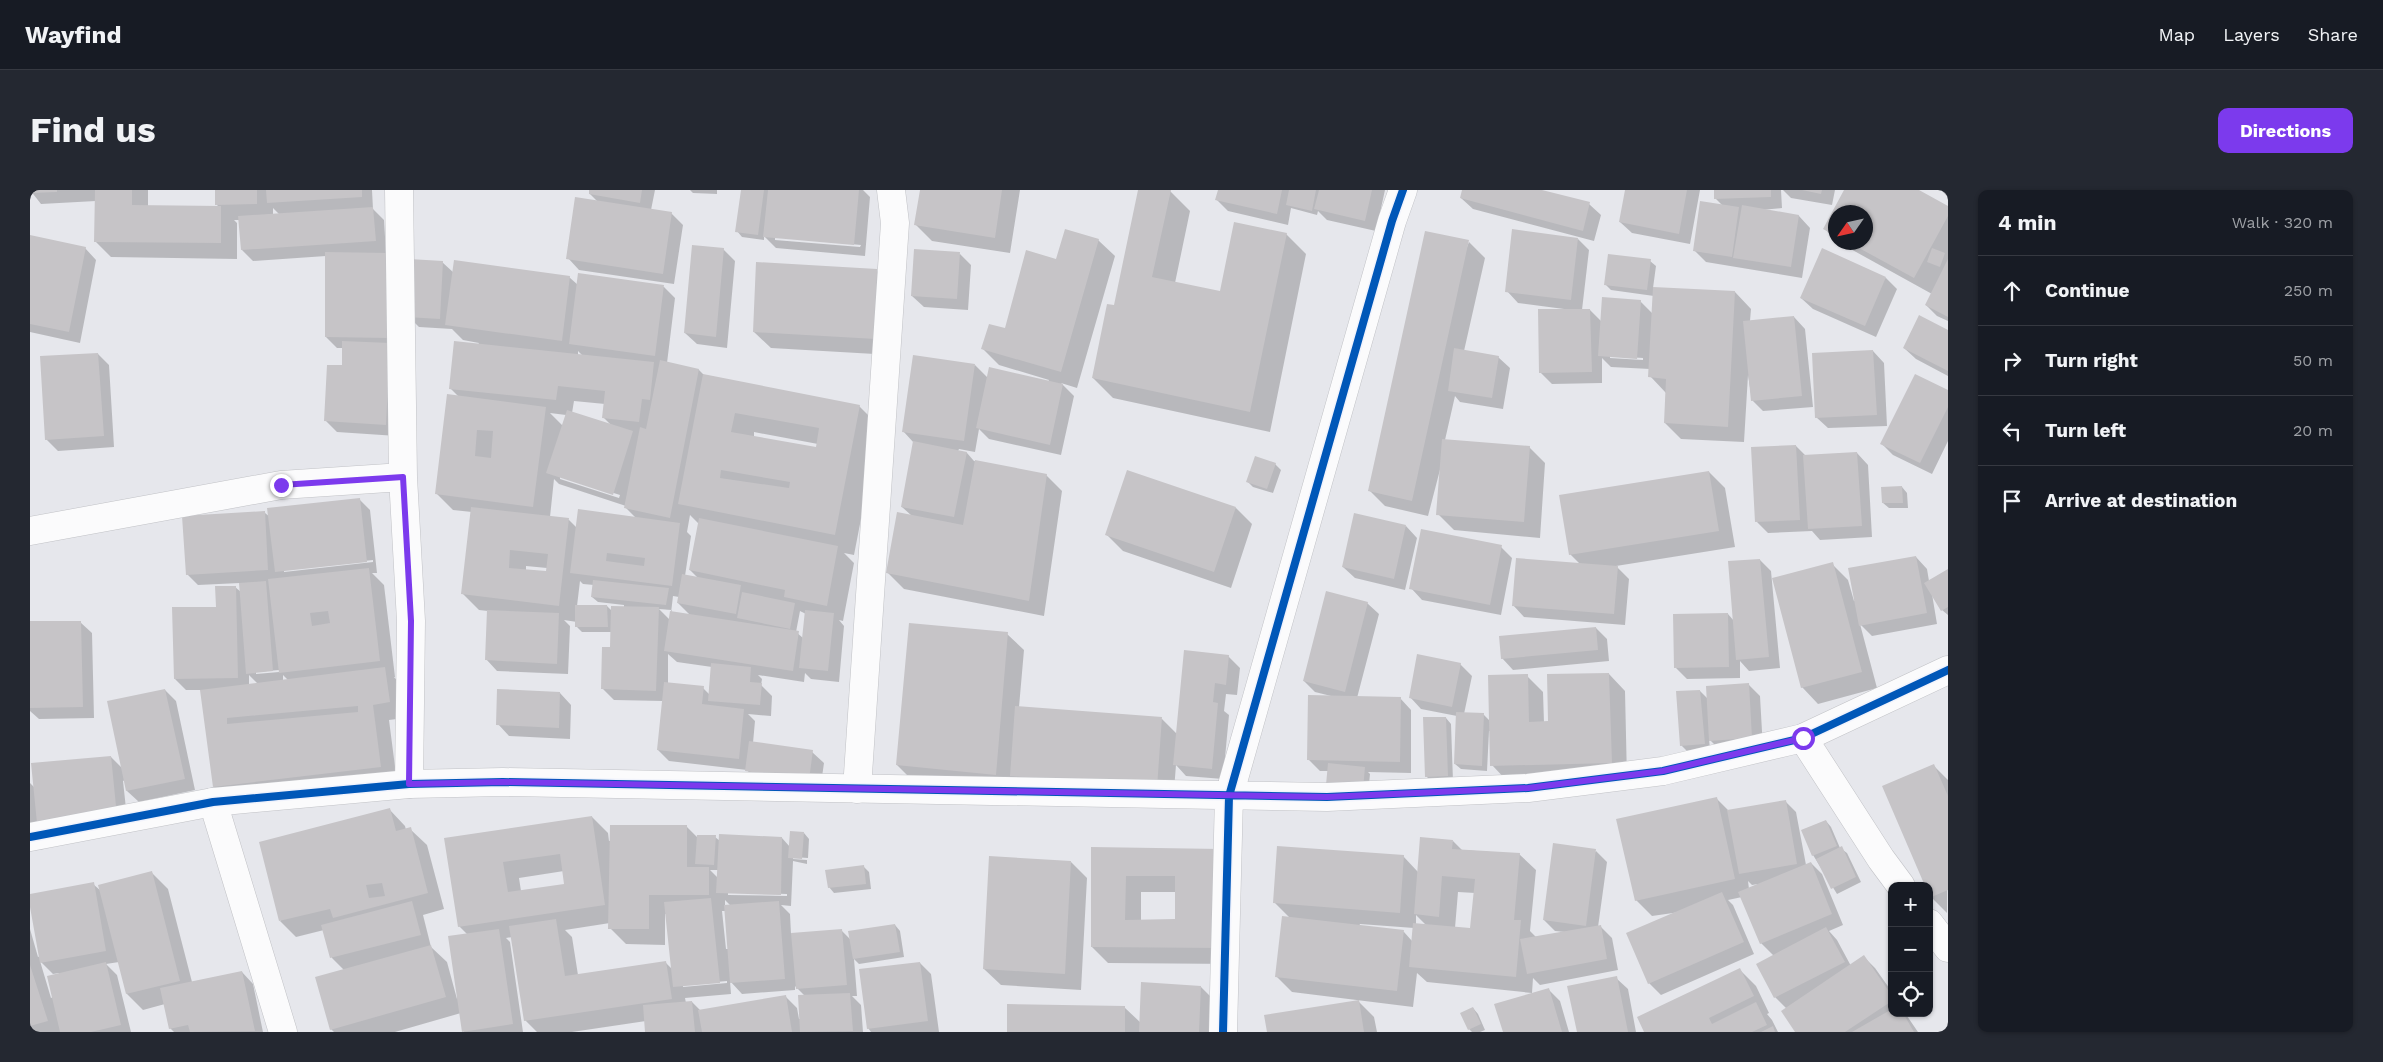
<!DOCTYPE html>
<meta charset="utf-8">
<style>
body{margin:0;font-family:"Work Sans",sans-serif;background:#242831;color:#f1f3f6}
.controls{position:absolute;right:15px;bottom:15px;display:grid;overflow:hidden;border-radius:10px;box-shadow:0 1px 4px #0004}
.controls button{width:45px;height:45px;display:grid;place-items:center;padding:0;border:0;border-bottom:1px solid #363941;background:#171b24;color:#f1f3f6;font:25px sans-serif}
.compass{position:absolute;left:1798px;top:15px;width:45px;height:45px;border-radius:50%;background:#171b24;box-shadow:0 1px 4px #0004;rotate:236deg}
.stop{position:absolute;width:15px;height:15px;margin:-11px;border:4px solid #7c3aed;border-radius:50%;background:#fff}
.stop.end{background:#7c3aed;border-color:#fff;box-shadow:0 1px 5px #0008}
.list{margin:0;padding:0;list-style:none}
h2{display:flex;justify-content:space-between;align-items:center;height:65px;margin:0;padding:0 20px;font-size:21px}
h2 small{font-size:16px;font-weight:400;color:#9ea1a6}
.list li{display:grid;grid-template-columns:32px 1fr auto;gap:15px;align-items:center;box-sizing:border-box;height:70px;padding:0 20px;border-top:1px solid #363941}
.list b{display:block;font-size:19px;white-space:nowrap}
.list em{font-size:16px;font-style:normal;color:#9ea1a6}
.icon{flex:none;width:28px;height:28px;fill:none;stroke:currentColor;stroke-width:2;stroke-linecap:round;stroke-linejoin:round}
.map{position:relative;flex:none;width:1918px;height:842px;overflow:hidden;border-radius:10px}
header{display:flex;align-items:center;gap:30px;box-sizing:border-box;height:70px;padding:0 25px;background:#171b24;border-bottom:1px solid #363941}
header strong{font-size:24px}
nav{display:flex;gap:28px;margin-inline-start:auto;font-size:18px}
.intro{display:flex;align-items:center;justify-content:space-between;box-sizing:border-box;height:120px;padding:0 30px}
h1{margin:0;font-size:35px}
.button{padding:12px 22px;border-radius:10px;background:#7c3aed;color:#fff;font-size:18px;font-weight:700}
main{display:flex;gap:30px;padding:0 30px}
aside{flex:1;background:#171b24;border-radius:10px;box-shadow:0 1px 4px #0004}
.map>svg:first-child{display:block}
.shadow{fill:#0003;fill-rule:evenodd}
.building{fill:#c6c4c7;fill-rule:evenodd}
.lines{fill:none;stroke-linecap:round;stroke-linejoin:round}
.street-casing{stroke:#c1c2c6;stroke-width:29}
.secondary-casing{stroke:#c1c2c6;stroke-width:29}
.street{stroke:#fbfbfc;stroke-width:28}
.secondary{stroke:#fbfbfc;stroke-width:28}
.cycleway-casing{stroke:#f1f3fc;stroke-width:11}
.cycleway{stroke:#0057b8;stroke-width:8}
.route{stroke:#7c3aed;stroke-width:6}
</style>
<header>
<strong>Wayfind</strong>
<nav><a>Map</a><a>Layers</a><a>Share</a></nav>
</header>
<div class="intro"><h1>Find us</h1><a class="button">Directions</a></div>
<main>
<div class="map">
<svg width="1918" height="842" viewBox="0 0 1918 842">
<rect width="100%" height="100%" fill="#e6e7ec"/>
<path class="shadow" d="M0 0H118V16L189 17 186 14V0H342L343 19 354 30 367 246 307 242 296 231 313 177V158H307L296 147V66L223 71 212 60 210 30H204L207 33V69L81 67 65 51 66 11 11 14ZM243 18 250 25H243Z
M561 0H625L621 20 641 23 653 35 644 94 549 80 538 68 568 12 560 4Z
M660 0H687V4L663 3Z
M712 0H833L840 7 835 66 746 58 734 46V50L712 47 707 41ZM745 47 831 55 830 57 745 50Z
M891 0H990L980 63 902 51 886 35Z
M1109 0 1140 1 1160 21 1145 93 1191 103 1256 44 1276 64 1240 242 1083 208 1063 188 1085 117Z
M1189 0H1355L1346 41 1297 30 1288 21 1287 25 1261 18 1258 35 1198 21 1187 10Z
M1433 0H1507L1559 14 1571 25 1564 51 1443 19 1431 8Z
M1596 0H1670L1660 54 1602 43 1590 32Z
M1685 0H1751L1752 18 1731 20 1769 26 1780 38 1772 88 1676 72 1665 61 1693 16 1685 8Z
M1753 0H1805L1802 15 1761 8Z
M1815 0H1886L1918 17V131L1907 126 1896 115 1902 104 1808 52H1836V22H1806V50L1795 39Z
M1911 0H1918V7Z
M0 47 55 58 66 70 50 153 0 142Z
M1548 49 1559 60 1552 120H1560L1572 132 1610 111 1623 124 1624 106 1581 100 1576 95 1620 71 1626 76 1623 98 1705 102 1721 119 1720 131 1764 127 1775 139 1783 217 1733 221 1722 210 1718 185 1714 252 1651 249 1635 233 1636 203 1620 186V179L1581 177 1572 168V193L1522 194 1510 182 1534 119 1488 113 1477 101ZM1580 166 1613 168V170L1580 168Z
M1068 50 1085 66 1047 198 1031 193 1044 206 1031 265 959 249 949 239 945 262 929 259 928 261 937 263 944 271 1016 285 1032 301 1014 426 874 399 858 383 882 326 872 317 884 253 873 241 945 175 958 188 1018 192 1019 190 969 175 953 159 975 140 1027 70Z
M1439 52 1455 68 1434 161 1468 167 1480 178 1473 219 1430 212 1425 206 1415 250 1499 257 1515 273 1510 348 1424 340 1408 324 1412 272 1398 326 1355 316 1339 300Z
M693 59 705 71 697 158 667 154 655 143Z
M930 64 941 75 938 120 894 117 882 106Z
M412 72 424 83 539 87 548 95 634 97 645 108 637 173 669 180 674 185 829 216 849 236 824 365 814 363 824 373 813 431 809 430 814 436 809 492 781 489 775 483 774 492 728 485 732 489 731 495 742 506 741 526 718 524 725 531 723 553 782 562 794 573 790 601 728 592 717 580 639 571 628 560 633 511 584 510 573 499 581 459V442H552L547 437V432L534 430 540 436 538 484 467 481 456 469 458 421 449 420 433 404 442 322 423 320 406 303 429 207 421 199 449 153 433 150 422 139 389 137 378 126ZM548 161 553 166 548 165ZM544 211 575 214 573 227 581 235 542 223ZM520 223 536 225 533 236ZM724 242 788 254 787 258 724 247ZM530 286 590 305 589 308 530 289ZM524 289 529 294 596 316V318L606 328 547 338 539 330 520 327ZM660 325 669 334 660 380 669 389 655 386 661 346 657 342ZM496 376 517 378V382L496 380ZM550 391 553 394 564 395 562 407 568 412 594 415V417L582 421 577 416H547ZM643 406 649 407 648 413 661 426 641 423ZM629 419 642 420 640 430ZM770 421 776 424 773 448 766 442ZM638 464 647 472 682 477 679 504 673 498 638 494Z
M846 80 862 96V165L741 158 724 142Z
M1856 88 1867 99 1846 147 1783 119 1771 108Z
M1918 141V186L1886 169 1874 158Z
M1843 161 1854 173 1857 236 1798 238 1786 227Z
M68 164 79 175 84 257 28 261 16 249Z
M1918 201V251L1902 284 1863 265 1852 254Z
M1766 256 1776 266 1827 263 1838 275 1842 347 1790 350 1782 341 1738 343 1727 332Z
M1245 274 1251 280 1243 303 1223 297 1218 292Z
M1679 282 1695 298 1705 357 1586 376 1599 389 1595 435 1494 427 1483 415 1550 374 1540 364Z
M1872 297 1877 303 1878 318H1859L1853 313Z
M329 309 340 320 347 383H342L354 395 365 487H364L371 495 375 528 359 530 367 592 200 613 184 597 171 500H156L145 489 187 418 205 397 211 402 210 393 168 395 157 384 235 323 240 327ZM343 370V372L254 382V380ZM249 480V482L226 484V482ZM219 485 228 494 219 495ZM253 485 258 490 253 491Z
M1206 318 1222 334 1201 398 1093 361 1077 345Z
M1376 336 1387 348 1375 400 1325 388 1313 377Z
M1471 357 1482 368 1471 425 1392 410 1381 398Z
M1886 367 1897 379 1899 391 1918 381V425L1912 420 1902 404 1907 434 1842 446 1830 434 1847 498 1788 514 1772 497 1802 374 1818 390 1824 411Z
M1730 370 1741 381 1750 478 1719 481 1710 471V488L1657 489 1646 478 1698 424 1704 431Z
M1337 413 1349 424 1327 508H1370L1381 520V583L1338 582 1340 584 1338 604 1299 581H1290L1279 570 1301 506 1285 502 1274 491Z
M50 432 62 443 64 528 9 529 0 521V433Z
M1566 438 1577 449 1579 471 1483 480 1472 468Z
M977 444 994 460 989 517 1132 529 1147 544 1198 466 1210 478 1207 505 1196 504 1194 521 1199 525 1193 589 1156 586 1146 575 1143 613 998 602 983 587 982 601 883 591 867 575Z
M1430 474 1442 486 1434 524 1454 525 1461 532 1497 486 1513 502 1514 533 1519 532 1579 484 1595 501 1597 589 1478 592 1462 575 1461 541H1459L1457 581 1431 579 1425 574 1427 526 1391 519 1380 507Z
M1719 495 1730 506 1733 559 1692 562 1679 549 1680 559 1657 561 1651 555 1670 501 1678 509Z
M135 500 146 511 165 600 109 612 97 601 95 590 93 591 98 637 11 635 14 659 0 661V593L5 598 81 567 93 579Z
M530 503 541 515 540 549 479 546 468 534Z
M1416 528 1421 534 1423 591 1402 592 1396 586Z
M1904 576 1918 590 1917 723 1901 707Z
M1686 608 1699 621 1755 611 1766 622 1776 675 1781 673 1792 684 1813 735 1799 741 1807 750 1821 776 1834 767 1845 778 1862 802V823H1875L1888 842H1767L1757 819 1745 807 1744 766 1731 753 1712 707 1698 710 1703 715 1724 764 1631 805 1619 793 1650 722 1622 726 1606 710ZM1718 691 1722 695 1728 694 1719 699Z
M359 619 375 636 376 640 380 639 397 655 414 719 393 725 401 757 417 772 427 809 438 745 429 736 416 649 562 627 578 643 579 651 657 637 668 648 685 647 690 651 752 648 760 657 774 643 779 649 778 668 763 667V669L777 670V674L763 671 761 716 751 715 760 724 761 744 811 740 821 750 865 735 870 741 874 767 829 774 824 769 827 806H822L831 815 833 842H617L616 831 542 842H507L495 830 482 747 476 748 480 752 493 842H434L431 823 365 842H304L301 839 314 780 302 768 294 740 266 747 250 731ZM680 680H689L688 688ZM534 681 536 695 491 701 489 688ZM698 702 757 704V706L698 705ZM695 710 700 715 695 716ZM692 721H696L699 759H696ZM635 724H637L642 779 636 773 548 785 542 747 535 740 580 733V738L596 754 635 755ZM697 791V793L653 797V795ZM700 791 712 804 765 800V796L775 806 771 829H769L767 818 756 807 671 821 662 812 656 813 655 808 701 804Z
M1796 631 1801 637 1810 658 1817 663 1831 692 1807 704 1783 665Z
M1423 651 1432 660 1489 664 1506 680 1500 741 1507 748 1535 742 1525 741 1514 730 1566 661 1577 672 1568 737H1571L1582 748 1588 780 1510 795 1503 788 1502 803 1397 792 1387 783 1383 817 1262 802 1246 786 1260 728 1245 713 1373 666 1388 682ZM1428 702 1445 703 1441 740 1425 738ZM1386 725 1397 736 1386 735ZM1330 734 1384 738 1382 751 1374 742 1329 736Z
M1062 658 1190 660 1206 774 1078 773 1062 757ZM1111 702H1147V731H1111Z
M1041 672 1057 688 1051 800 971 795 954 779Z
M833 676 839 682 841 699 804 703 799 697Z
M122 683 138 699 162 792 212 782 223 794 233 842H144L140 838 135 814 113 820 97 804 89 772 76 774 87 785 101 842H0V739L8 767 10 766 0 705 63 694 71 701ZM10 771 23 784 29 783 23 807 21 808Z
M890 773 901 784 909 842H841L838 838Z
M1710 780 1726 796 1739 823 1737 824 1742 830 1748 842H1616Z
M1586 788 1598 799 1606 842H1548Z
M1171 797 1182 808 1180 842H979L1094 817 1111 833Z
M1519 800 1530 811 1539 842H1474Z
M1328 811 1344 827 1347 842H1239Z
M1443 818 1448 824 1455 840 1450 842H1442L1439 839Z"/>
<path class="building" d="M0 0H27V2L0 3Z
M65 0H102V15L191 16V53L64 52Z
M185 0H227V14L185 15Z
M236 0H332V7L237 13Z
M559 0H612L610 13 559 4Z
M711 0H734L728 45 705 42Z
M738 0H829L824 55 733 47Z
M890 0H972L965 48 884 35Z
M1108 0H1141L1122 87 1190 101 1204 32 1257 43 1220 222 1062 188 1077 114 1084 115Z
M1188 0H1252L1247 24 1185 10Z
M1259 0H1286L1282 21 1256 15Z
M1289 0H1342L1335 31 1284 19Z
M1432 0H1512L1560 12 1553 41 1430 8Z
M1595 0H1657L1649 44 1589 32Z
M1684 0H1741V7L1684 9Z
M1772 0H1792L1791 4Z
M1814 0H1889L1918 16V26L1884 88 1818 52H1836V22H1806V46L1793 39Z
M545 7 642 22 633 84 536 69Z
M1670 11 1709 17 1702 67 1663 61Z
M1712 15 1769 25 1761 77 1703 68Z
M343 17 346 51 211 60 208 26Z
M1035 39 1069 49 1031 182 951 159 959 134 975 138 996 60 1026 69Z
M1482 39 1548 48 1541 110 1475 102Z
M1395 41 1439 50 1382 311 1338 301Z
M0 45 56 57 39 142 0 134Z
M662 55 694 58 686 147 654 143Z
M1792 58 1856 87 1835 136 1770 108Z
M1902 58 1915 63 1910 77 1897 72Z
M884 59 930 62 927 109 881 106Z
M295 62 359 63V148L295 147Z
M1578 64 1621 69 1617 100 1574 95Z
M379 69 413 71 410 129 376 127Z
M1918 69V127L1895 115Z
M424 70 540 86 532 151 415 135Z
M726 72 847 79 846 149 723 142Z
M548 83 634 95 625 166 539 154Z
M1623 97 1705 101 1698 237 1634 233 1636 189 1618 187Z
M1572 107 1611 110 1607 169 1568 166Z
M1508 119H1560L1562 182 1509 183Z
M1889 125 1918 140V181L1873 158Z
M1764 126 1772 206 1721 211 1713 131Z
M312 151 360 153 356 235 294 231 297 175H312Z
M424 151 624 172 620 210 612 209 609 232 572 228 575 201 528 196 526 210 419 199Z
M1424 158 1469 166 1462 208 1418 201Z
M1843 160 1847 225 1785 228 1782 163Z
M68 163 74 246 15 250 10 166Z
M883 165 945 174 934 251 872 242Z
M630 170 669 179 640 328 594 318 610 237 616 239Z
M959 177 1033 194 1020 255 946 238Z
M673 184 830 215 805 345 648 314ZM705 223 789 238 786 257 701 242ZM691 280 760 292 759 298 690 288Z
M1885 184 1918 200V217L1890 273 1850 254Z
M417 204 516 217 503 317 405 304ZM447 240 463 241 461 268 445 266Z
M537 220 603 241 583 305 516 283Z
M1412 249 1500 256 1494 332 1406 325Z
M883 251 937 262 924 327 871 317Z
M1766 255 1770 330 1725 332 1721 257Z
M1827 262 1832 336 1778 339 1773 265Z
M1225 266 1246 273 1237 299 1216 292Z
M945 270 1017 284 999 411 856 383 867 322 933 335Z
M1097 280 1206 317 1184 382 1075 345Z
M1679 281 1689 341 1539 365 1529 305Z
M1872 296 1873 313H1852L1851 297Z
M330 308 337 372 245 382 237 318Z
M441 317 539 328 529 416 431 404ZM480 360 518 364 516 381 479 378Z
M548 319 650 333 642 396 540 383ZM577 363 615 368 614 376 576 371Z
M235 321 238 380 156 385 152 326Z
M1324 323 1376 335 1364 389 1312 377Z
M669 328 808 356 797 416 754 407 755 400 659 380Z
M1391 339 1472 355 1460 415 1379 399Z
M1886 366 1897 423 1829 436 1818 378Z
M1486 368 1588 376 1584 424 1482 416Z
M1730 369 1739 467 1706 470 1698 371Z
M1803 372 1832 482 1771 498 1742 388Z
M339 378 350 471 249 483 238 389ZM298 421 300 433 282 436 280 423Z
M1918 379V417L1911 421 1894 393Z
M652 384 711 395 706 424 647 413Z
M563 390 639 398 636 415 561 407Z
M236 391 243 481 216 484 209 393Z
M185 396H206L208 488 144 489 142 417H186Z
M1296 401 1338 412 1315 502 1273 491Z
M712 402 765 413 760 439 707 428Z
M545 415H577L578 437H545Z
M581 416 629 417 626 501 571 499 572 457H580Z
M457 420 529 423 527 474 455 470Z
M775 420 804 423 798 481 769 478Z
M640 421 769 441 763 481 634 461Z
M1698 423 1699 477 1644 478 1643 424Z
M0 431H51L53 517 0 518Z
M879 433 978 442 966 585 866 575Z
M1566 437 1568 460 1471 469 1469 446Z
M1154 460 1199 465 1196 495 1185 493 1183 512 1188 513 1182 579 1143 575Z
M1387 464 1431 473 1422 517 1379 508Z
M681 473 721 477 720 492 732 493 730 515 678 511Z
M355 477 360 512 343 515 351 577 183 597 170 500ZM328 516V522L197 534V528Z
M1579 483 1582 573 1460 576 1458 485 1498 484 1499 532 1518 531 1517 484Z
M634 492 674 496 672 514 714 519 709 569 627 560Z
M1719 493 1722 548 1679 551 1676 496Z
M135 499 155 589 96 601 77 511Z
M467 499 530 502 529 538 466 535Z
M1670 500 1675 554 1650 556 1646 501Z
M1278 505 1371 507 1370 572 1277 570Z
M985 516 1132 527 1127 598 980 586Z
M1426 522 1454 523 1452 576 1424 574Z
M1393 527H1416L1418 586 1395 587Z
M719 551 783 560 779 590 715 581Z
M81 566 87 626 7 633 1 573Z
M1298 573 1335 577 1333 599 1296 595Z
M1904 574 1918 606V700L1899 708V696H1895L1852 596Z
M1687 607 1705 689 1605 711 1586 629Z
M1756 610 1767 674 1709 684 1697 620Z
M360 618 366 641 381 637 398 703 303 728 300 719 249 731 229 652ZM352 693 355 706 339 708 336 695Z
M562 626 575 715 428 737 414 648ZM530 664 534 694 478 702 473 672Z
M1796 630 1807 656 1782 666 1771 640Z
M580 635H657V677H679V705H619V739H578Z
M760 641 774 642 772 669 758 668Z
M689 644 752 647 751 705 686 703Z
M667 645H686L684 675 665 674Z
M1390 647 1423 650 1422 659 1490 663 1484 730H1491L1486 787 1379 777 1383 733 1440 738 1445 689 1412 686 1409 727 1384 724Z
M1523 653 1566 659 1556 736 1513 730Z
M1247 656 1374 665 1370 723 1243 713Z
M1812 656 1826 687 1801 699 1786 669Z
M1061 657 1191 659 1190 758 1061 757ZM1096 686H1145V729L1095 730Z
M959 666 1041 671 1035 784 953 779Z
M1781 672 1802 724 1730 754 1708 702Z
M834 675 836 694 798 698 795 680Z
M122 681 150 791 96 804 68 695Z
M64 692 76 761 10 773 0 717V704Z
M1692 702 1714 752 1618 794 1596 743Z
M681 708 690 793 643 797 634 712Z
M382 711 391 745 300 768 291 735Z
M749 711 755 789 700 793 694 715Z
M1252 726 1374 740 1367 801 1245 787Z
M526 729 535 786 636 771 642 809 494 831 479 736Z
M865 734 870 762 823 769 818 741Z
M1571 735 1577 769 1497 784 1490 749Z
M1796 737 1815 772 1744 808 1726 774Z
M469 739 483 834 432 842 418 746Z
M812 739 817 795 766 799 761 743Z
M401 755 416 807 300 840 285 787Z
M1834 765 1862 806V811L1815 842H1765L1751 821Z
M76 772 91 835 61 842H30L17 786Z
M890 772 898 831 837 839 829 779Z
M0 775 18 831 0 836Z
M1710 778 1724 806 1679 828 1682 834 1726 812 1737 835 1722 842H1614L1607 827Z
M212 781 225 841 160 842 158 835 139 839 130 798Z
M1587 786 1598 842H1547L1537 796Z
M1111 792 1171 796 1169 842H1109Z
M1519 798 1532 842H1473L1464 814Z
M820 803 823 841 770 842 768 805Z
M756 805 762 842H672L668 820Z
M1329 810 1334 842H1237L1234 825Z
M662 811 665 842H615L613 815Z
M977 814 1095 816V842H977Z
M1443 817 1451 834 1438 840 1430 823Z
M1862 819V823H1873L1884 842H1822Z
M1743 836 1745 842H1731Z"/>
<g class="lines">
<defs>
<path id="street" d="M369 0 373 287 381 431 379 594
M0 341 251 295 373 287
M1773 548 1851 669 1871 696
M827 599 865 33 861 0
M183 612 253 842
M1899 733 1918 758"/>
<path id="secondary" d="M0 647 183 612 379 594 473 592 1297 607 1498 598 1633 581 1773 548 1918 480
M1193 842 1199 606 1362 31 1373 0"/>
</defs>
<use href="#street" class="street-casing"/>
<use href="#secondary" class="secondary-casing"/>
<use href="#street" class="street"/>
<use href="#secondary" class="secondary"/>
<defs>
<path id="cycleway" d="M0 647 183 612 379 594 473 592 1297 607 1498 598 1633 581 1773 548 1918 480
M1193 842 1199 606 1362 31 1373 0"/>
</defs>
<use href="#cycleway" class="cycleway-casing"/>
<use href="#cycleway" class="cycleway"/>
</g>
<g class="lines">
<path class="route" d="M251 295 373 287 381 431 379 594 473 592 1297 607 1498 598 1633 581 1773 548"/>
</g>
</svg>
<div class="controls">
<button>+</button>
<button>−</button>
<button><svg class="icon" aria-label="locate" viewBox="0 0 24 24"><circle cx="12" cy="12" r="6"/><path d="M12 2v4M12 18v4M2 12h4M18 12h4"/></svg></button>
</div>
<svg class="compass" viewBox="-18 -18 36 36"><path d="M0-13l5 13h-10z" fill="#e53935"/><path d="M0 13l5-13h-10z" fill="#9ea1a6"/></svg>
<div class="stop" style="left:1773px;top:548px"></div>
<div class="stop end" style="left:251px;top:295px"></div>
</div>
<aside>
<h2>4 min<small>Walk · 320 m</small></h2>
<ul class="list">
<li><svg class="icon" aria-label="ahead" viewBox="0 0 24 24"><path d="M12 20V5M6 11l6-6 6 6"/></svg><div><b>Continue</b></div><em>250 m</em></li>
<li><svg class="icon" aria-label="right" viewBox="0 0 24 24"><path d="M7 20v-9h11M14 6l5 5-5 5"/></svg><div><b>Turn right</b></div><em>50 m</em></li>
<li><svg class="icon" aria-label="left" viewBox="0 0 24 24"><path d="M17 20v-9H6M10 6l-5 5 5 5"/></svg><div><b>Turn left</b></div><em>20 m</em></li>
<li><svg class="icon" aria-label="arrive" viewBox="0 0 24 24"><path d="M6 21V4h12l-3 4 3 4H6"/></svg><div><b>Arrive at destination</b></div></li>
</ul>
</aside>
</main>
